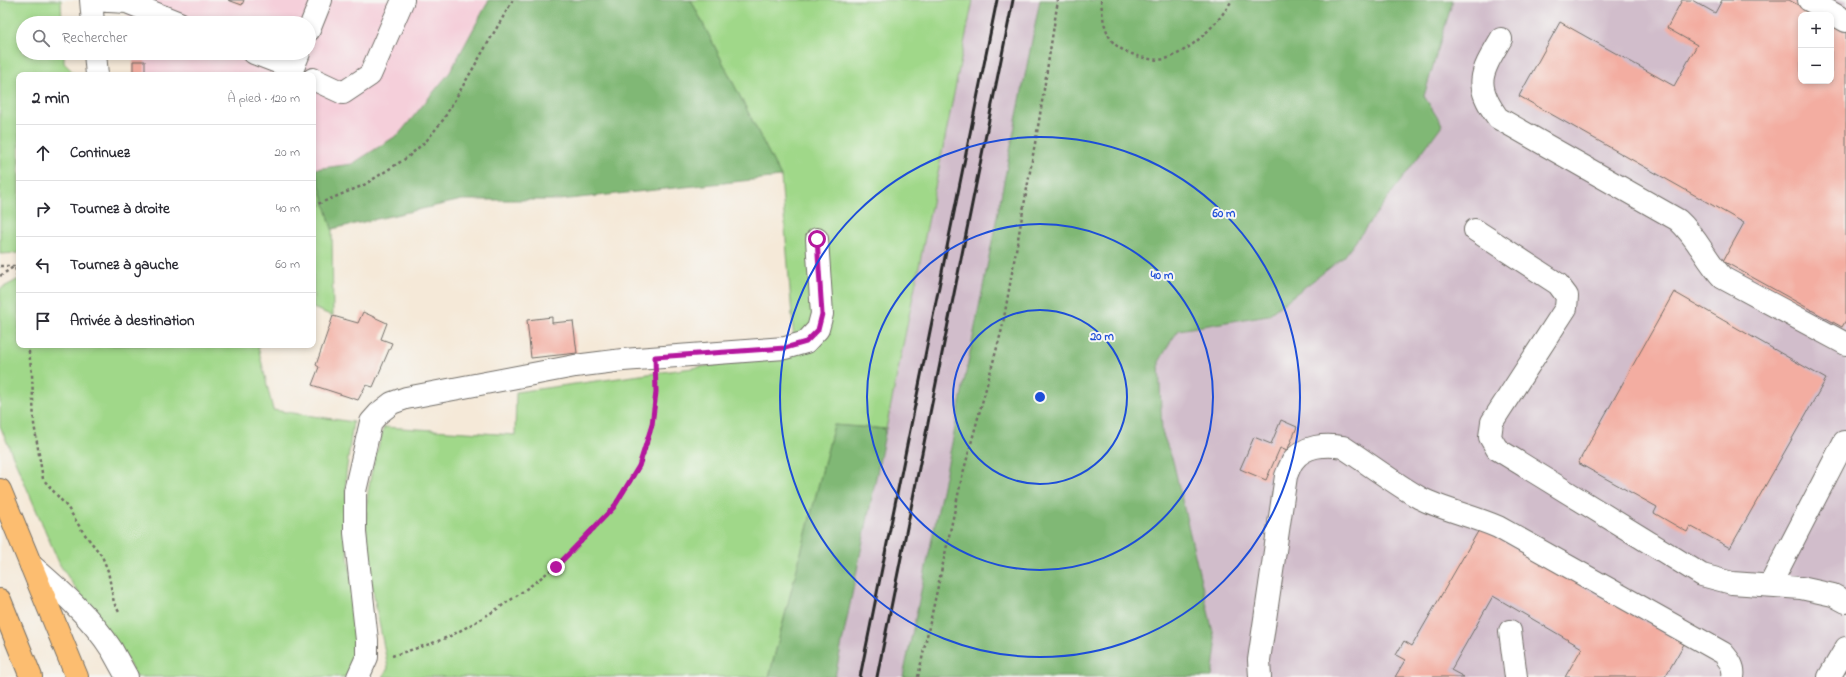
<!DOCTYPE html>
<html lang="fr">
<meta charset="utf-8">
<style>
body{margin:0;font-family:"Indie Flower",sans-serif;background:#f2f2f3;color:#2b2b33}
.controls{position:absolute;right:12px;top:12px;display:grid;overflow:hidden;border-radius:8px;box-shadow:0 2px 6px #0003}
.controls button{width:36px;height:36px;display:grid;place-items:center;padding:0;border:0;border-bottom:1px solid #e1e1e2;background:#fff;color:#2b2b33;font:20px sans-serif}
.stop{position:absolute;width:12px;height:12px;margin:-9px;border:3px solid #b5179e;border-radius:50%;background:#fff}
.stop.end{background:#b5179e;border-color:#fff;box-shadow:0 1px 4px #0008}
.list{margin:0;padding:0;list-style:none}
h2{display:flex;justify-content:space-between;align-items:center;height:52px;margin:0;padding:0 16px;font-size:17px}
h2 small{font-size:13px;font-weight:400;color:#7c7c81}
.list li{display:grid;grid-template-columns:26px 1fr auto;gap:12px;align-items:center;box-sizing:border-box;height:56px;padding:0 16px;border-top:1px solid #e1e1e2}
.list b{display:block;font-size:15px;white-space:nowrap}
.list em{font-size:13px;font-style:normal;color:#7c7c81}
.icon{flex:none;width:22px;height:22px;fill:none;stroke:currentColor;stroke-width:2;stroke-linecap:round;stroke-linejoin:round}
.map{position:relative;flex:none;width:1846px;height:677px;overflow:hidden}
.search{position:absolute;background:#fff;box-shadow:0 2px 6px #0003;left:16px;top:16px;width:300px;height:44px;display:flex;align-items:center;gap:10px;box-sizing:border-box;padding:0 14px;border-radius:22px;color:#7c7c81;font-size:15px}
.panel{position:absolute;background:#fff;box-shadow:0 2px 6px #0003;left:16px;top:72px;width:300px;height:276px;border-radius:8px}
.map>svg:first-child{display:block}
.built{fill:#f5cfda}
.industrial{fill:#d1bdcb;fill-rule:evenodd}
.green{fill:#a0d889;stroke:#66825a}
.forest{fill:#80b875;stroke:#567250}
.building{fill:#f3ada1}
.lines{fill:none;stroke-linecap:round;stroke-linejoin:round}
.minor-casing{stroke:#726e68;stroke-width:24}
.highway-casing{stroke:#726e68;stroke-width:24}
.path{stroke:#726e68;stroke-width:2.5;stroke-dasharray:3 3;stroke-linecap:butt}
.minor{stroke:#fff;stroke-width:22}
.highway{stroke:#fcbd6f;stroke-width:22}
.rail{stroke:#2b2b2b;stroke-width:3}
.route{stroke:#b5179e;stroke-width:5}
.ring{fill:none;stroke:#1d4ed8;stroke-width:2}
.centre{fill:#1d4ed8;stroke:#f6f6f2;stroke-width:2}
.ring-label{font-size:12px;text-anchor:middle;font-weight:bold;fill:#1d4ed8;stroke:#f6f6f2;stroke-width:4;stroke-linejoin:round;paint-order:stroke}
</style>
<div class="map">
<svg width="1846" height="677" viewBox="0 0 1846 677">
<rect width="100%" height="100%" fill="#f6f6f2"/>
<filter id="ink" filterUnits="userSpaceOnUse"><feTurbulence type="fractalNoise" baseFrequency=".025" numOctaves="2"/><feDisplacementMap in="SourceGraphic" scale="8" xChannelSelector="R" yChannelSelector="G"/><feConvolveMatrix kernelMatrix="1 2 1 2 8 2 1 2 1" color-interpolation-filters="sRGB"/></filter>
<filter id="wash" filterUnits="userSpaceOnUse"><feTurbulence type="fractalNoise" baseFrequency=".012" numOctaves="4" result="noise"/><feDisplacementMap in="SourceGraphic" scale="16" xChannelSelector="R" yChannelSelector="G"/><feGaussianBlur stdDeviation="0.9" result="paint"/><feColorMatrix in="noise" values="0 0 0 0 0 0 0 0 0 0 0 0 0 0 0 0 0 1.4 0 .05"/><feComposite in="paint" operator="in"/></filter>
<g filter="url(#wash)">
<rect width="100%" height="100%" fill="#f5e9d8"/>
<path class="built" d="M127 0H489L450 72 399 134 352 164 315 169H313V75H145L133 61 131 53H309V23H128Z"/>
<path class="industrial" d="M973 0H1040L952 443 903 677H835Z
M1453 0H1846V677H1212L1216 645 1173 461 1162 432 1159 362 1171 341 1179 330 1268 315 1344 257 1442 125 1424 96ZM1801 15H1831V81H1801Z"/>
<path class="green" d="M0 0H61L62 23H23V53H64V63L76 75H19V253L0 254Z
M691 0H973L886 429 834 425 769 677H383L388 668C377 607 358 542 370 480 373 462 379 445 384 427L515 435 516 392 795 354 781 177Z
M313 169H315L332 229 333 316 313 308Z
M19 279V345H261L258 347 273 410 353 422 346 474V541L360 641 356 664 346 677H136L126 658 76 589 60 565 0 426V289Z"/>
<path class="forest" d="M489 0H691L781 177 559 200H462L332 229 315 169 352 164 399 134 450 72Z
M1040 0H1453L1424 96 1442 125 1344 257 1268 315 1179 330 1171 341 1159 362 1162 432 1173 461 1216 645 1212 677H903L952 443Z
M834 425 886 429 835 677H769Z"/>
<g id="blocks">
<path class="building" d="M228 0H244L242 5Z
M1682 0H1692L1715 13 1722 0H1789L1816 15H1801V81H1831V23L1846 32V320L1842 327 1723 261 1744 223 1519 96 1560 22 1674 86 1697 45 1667 28Z
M133 61H145V75H133Z
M1674 292 1826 379 1730 548 1690 526 1687 532 1654 513 1657 507 1578 463Z
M363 312 387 323 381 339 392 343 373 387 366 385 358 400 312 385 319 367 316 365 333 316 358 323Z
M552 317V323L573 321 577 353 531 358 527 320Z
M1281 420 1297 427 1287 451 1280 448 1266 480 1240 469 1254 437 1271 444Z
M1480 528 1684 644 1665 677H1565L1582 648 1493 596 1451 670 1464 677H1395L1405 660 1396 655 1404 641 1412 646Z"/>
</g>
</g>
<g filter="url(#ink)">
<use href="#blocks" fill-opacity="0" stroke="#726e68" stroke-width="1"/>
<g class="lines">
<defs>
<path id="minor" d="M91 0 127 2 179 23
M91 0 93 23
M1809 0 1846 21
M309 30 321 0
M1501 39C1481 73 1473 84 1498 118L1678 220C1697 237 1706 260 1723 278L1846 344
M95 53 97 75
M254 53 293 68 299 53
M313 79 343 93 370 75 403 0
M1475 230 1558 284 1567 296 1566 308 1492 422 1490 437 1497 449 1702 575 1732 583 1801 588 1833 595 1846 602
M31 565C60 590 91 617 112 650 117 659 122 668 127 677
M1770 585 1844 442
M1510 631 1516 677
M358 677 367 657V640L355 533V491L371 422 379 413 392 403 406 398 575 366 623 360 785 348 806 342 818 329 822 314 817 239
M1260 677 1259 660 1286 476C1288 471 1290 465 1293 461 1304 445 1326 444 1343 447 1369 464 1394 483 1420 498 1444 510 1473 516 1498 527L1723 653C1729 660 1735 667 1733 677
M1829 677 1846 648"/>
<path id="highway" d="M0 490 77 677
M0 600 31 677"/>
</defs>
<use href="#minor" class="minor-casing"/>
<use href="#highway" class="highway-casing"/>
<path class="path" d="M1101 0C1102 12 1103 24 1109 36 1113 45 1123 51 1132 54 1141 58 1155 61 1165 59 1190 52 1219 23 1232 0
M313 206 364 185 408 157 427 140 443 120 513 0
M0 266H15L0 276
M19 266H15L19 286
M28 345 32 374 34 424 43 479 68 508 83 532 102 556 108 571 114 603 119 612
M392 656C412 649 434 644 452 635 523 598 600 539 638 468 649 448 657 405 656 383
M918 677 962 477 1002 329 1039 121 1058 0"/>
<use href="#minor" class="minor"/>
<use href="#highway" class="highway"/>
<path class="rail" d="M860 677 997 0
M877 677 1013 0"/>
</g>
</g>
<g class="lines" filter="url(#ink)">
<path class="route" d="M556 567 614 507 639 466 652 425 656 392 655 357 785 348 806 342 818 330 822 314 817 239"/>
</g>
<g class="ring">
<circle cx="1040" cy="397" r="87"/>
<circle cx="1040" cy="397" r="173"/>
<circle cx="1040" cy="397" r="260"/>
</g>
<circle cx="1040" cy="397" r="6" class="centre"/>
<g class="ring-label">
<text x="1224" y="217">60 m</text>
<text x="1162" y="279">40 m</text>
<text x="1102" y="340">20 m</text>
</g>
</svg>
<div class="controls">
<button>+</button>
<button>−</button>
</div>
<div class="stop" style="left:817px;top:239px"></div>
<div class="stop end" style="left:556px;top:567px"></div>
<div class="search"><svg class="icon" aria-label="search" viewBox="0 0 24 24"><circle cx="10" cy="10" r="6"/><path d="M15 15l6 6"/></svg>Rechercher</div>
<section class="panel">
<h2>2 min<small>À pied · 120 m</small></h2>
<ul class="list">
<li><svg class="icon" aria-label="ahead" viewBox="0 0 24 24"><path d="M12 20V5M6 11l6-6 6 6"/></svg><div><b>Continuez</b></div><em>20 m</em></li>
<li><svg class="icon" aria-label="right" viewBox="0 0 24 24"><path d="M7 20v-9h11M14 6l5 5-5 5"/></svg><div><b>Tournez à droite</b></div><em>40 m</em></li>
<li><svg class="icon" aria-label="left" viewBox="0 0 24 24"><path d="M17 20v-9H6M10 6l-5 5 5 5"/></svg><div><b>Tournez à gauche</b></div><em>60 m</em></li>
<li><svg class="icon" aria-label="arrive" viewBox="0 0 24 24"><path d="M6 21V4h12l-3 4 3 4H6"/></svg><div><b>Arrivée à destination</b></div></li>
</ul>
</section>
</div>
